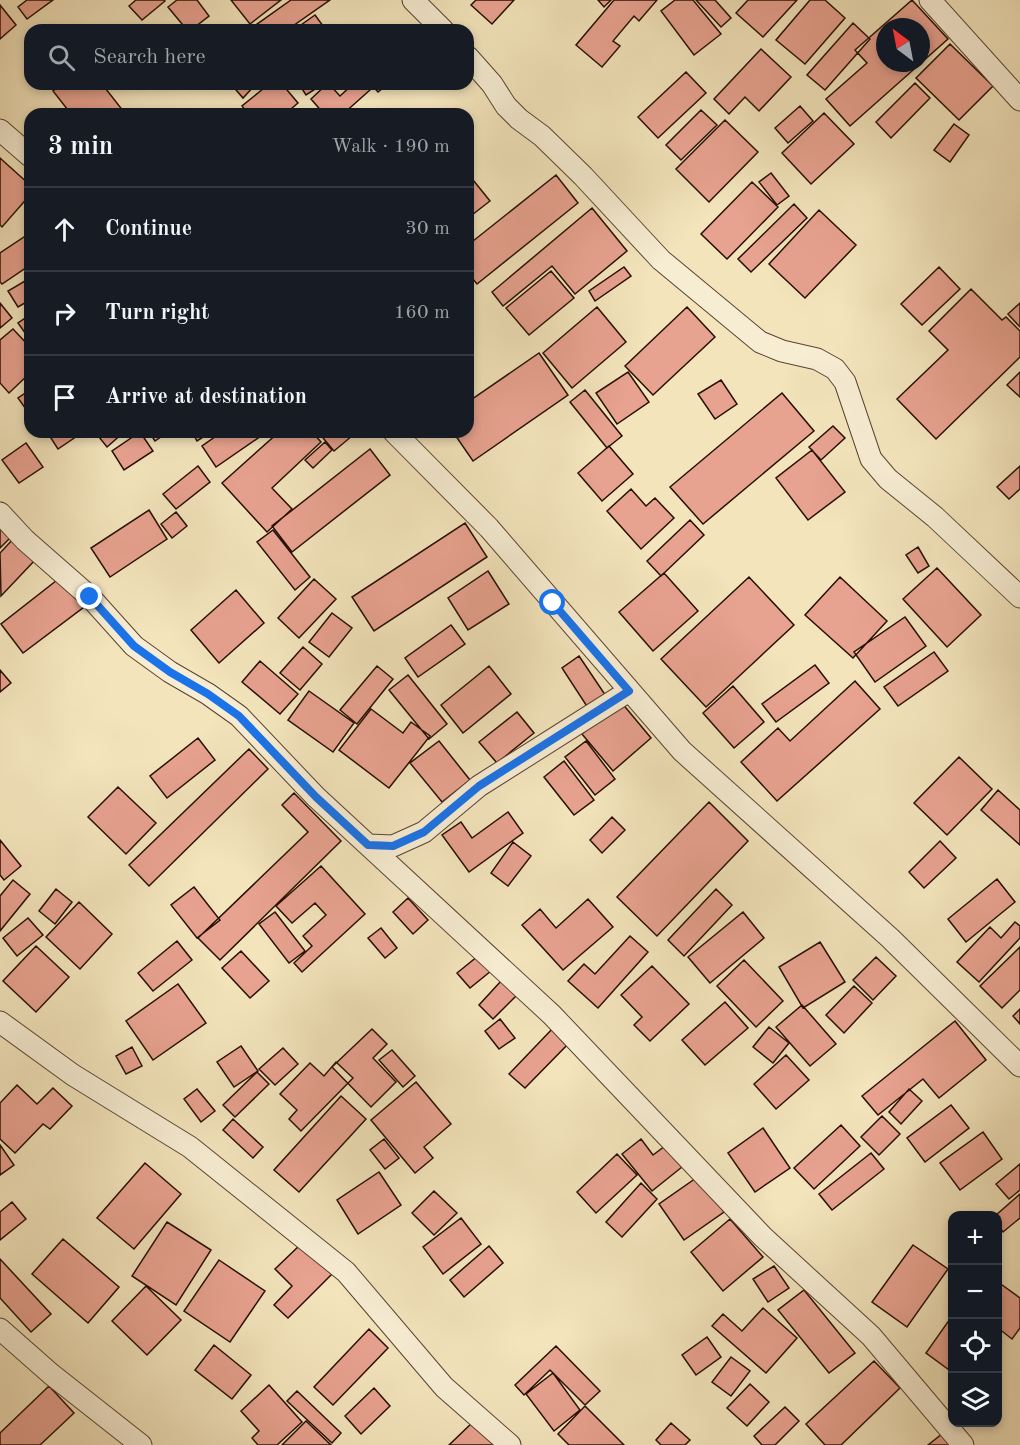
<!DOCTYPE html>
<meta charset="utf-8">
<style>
body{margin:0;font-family:"Old Standard TT",serif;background:#20242c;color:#f1f3f6}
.controls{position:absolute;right:18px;bottom:18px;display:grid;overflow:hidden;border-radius:12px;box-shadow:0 3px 9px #0003}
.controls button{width:54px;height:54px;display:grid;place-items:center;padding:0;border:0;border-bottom:2px solid #363941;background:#171b24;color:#f1f3f6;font:30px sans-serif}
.compass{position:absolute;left:876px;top:18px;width:54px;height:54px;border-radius:50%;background:#171b24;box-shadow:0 3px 9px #0003;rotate:328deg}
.stop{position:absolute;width:18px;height:18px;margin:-14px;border:4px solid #1a73e8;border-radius:50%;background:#fff}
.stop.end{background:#1a73e8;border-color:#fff;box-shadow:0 2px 6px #0008}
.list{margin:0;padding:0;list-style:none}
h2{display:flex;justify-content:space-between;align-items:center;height:78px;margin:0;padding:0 24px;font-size:26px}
h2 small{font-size:20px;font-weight:400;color:#9ea1a6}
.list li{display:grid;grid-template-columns:39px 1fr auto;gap:18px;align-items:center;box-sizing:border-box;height:84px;padding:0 24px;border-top:2px solid #363941}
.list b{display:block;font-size:22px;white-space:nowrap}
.list em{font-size:20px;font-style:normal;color:#9ea1a6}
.icon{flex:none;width:33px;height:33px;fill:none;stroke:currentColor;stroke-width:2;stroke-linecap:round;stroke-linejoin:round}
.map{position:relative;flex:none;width:1020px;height:1445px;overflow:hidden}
.search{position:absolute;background:#171b24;box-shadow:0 3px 9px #0003;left:24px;top:24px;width:450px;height:66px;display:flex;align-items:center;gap:15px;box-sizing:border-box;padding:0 21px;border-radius:18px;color:#9ea1a6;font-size:22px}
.panel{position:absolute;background:#171b24;box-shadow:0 3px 9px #0003;left:24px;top:108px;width:450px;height:330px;border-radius:18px}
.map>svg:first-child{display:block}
.building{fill:#e8a290;stroke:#270f03;stroke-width:1.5;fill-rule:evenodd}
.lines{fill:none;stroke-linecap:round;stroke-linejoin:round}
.minor-casing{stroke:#5a4431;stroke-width:23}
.minor{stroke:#f7edd3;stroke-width:21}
.route{stroke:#1a73e8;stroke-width:8}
</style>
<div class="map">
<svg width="1020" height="1445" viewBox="0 0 1020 1445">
<rect width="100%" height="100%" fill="#f3e4bc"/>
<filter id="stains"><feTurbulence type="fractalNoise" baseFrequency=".00333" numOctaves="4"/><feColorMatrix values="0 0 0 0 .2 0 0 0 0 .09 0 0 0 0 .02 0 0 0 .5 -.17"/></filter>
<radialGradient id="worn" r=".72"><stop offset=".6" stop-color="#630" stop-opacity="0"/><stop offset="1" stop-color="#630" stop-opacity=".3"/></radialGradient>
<path class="building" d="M27 0H53L27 19 18 7Z
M136 0H164L165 1 142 20 129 6Z
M177 0H197L209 16 191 30H187L168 7Z
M231 0H281L250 24Z
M291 0H330L287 30H256L253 27Z
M476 0H514L492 24 471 5Z
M598 0H611L604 7Z
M614 0H657L639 21 634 16 613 41 620 46 602 67 576 45Z
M675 0H693L721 34 694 55 661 11Z
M696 0H715L731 18 721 27Z
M748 0H797L763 37 736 13Z
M810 0H825L845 18 805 64 776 40Z
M912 0 948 39 850 126 826 99 867 63 855 50ZM885 27H921V63H885Z
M0 5 16 25 0 39Z
M315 15 326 30H294Z
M853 23 870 39 825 90 807 75Z
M950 44 993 86 959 120 916 78Z
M761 49 791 77 759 111 745 97 729 114 714 99Z
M686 72 706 93 658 138 638 117Z
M915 83 930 98 891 138 876 122Z
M62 84H102L124 112 121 114H71L53 91Z
M231 84H256L243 98Z
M269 84H282L298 103 285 114H248L242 106Z
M299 84H323L306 95Z
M327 84H329L340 96 353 84H365L370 90 343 114H324L311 99Z
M371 84H388L378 92Z
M800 106 813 121 788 143 775 128Z
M701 110 717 125 681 160 666 145Z
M824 113 854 144 811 184 782 153Z
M725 120 758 152 709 202 676 169Z
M954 124 969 135 950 162 934 150Z
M0 158 30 185V195L2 227 0 225Z
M771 173 789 196 777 205 759 182Z
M469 175 490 201 468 218V176Z
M556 175 578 203 477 284 468 273V245Z
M752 182 778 207 727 259 701 234Z
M794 204 807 218 751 272 738 259Z
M592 208 627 251 575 294 552 266 503 306 492 292Z
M819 210 856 245 805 298 769 264Z
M27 235 30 240V265L2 284 0 282V253Z
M624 267 631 276 595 301 589 291Z
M939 267 960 289 922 325 901 304Z
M551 271 574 298 529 335 506 308Z
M30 278V300L18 307 8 291Z
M971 289 1002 320 1006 317 1020 331V357L936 439 897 399 948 350 929 331Z
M0 303 12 318 0 328Z
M1020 303V327L1008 314Z
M597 307 626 342 572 388 543 353Z
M687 307 715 337 653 395 625 366Z
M30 315V336L28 337 18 323Z
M13 329 30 347V373L9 393 0 383V340Z
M539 353 568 395 473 461 453 432H468V402Z
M628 372 649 402 617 424 596 393Z
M1020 372V397L1007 385Z
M721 380 737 404 715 419 698 394Z
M30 390V415L18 398Z
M585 390 622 436 607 448 570 402Z
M782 393 814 431 703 524 670 487Z
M833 426 845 438 821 460 809 447Z
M47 432H83L58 449Z
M95 432H124L107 447Z
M140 432 153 451 124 470 112 451Z
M149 432H168L155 441Z
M192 432H211L197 441Z
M222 432H258L261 436 216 467 202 446Z
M279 432H312L321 442 272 488 292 509 267 532 222 483Z
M318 432H349L352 436 334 451Z
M325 442 332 450 313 468 305 460Z
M26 443 43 467 19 483 2 460Z
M609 446 633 474 602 501 578 473Z
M370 449 390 475 292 552 272 526Z
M812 450 845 492 808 520 776 478Z
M198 466 210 482 176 509 163 494Z
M1020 466V489L1009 499 997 487Z
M631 489 646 506 655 498 674 518 641 549 607 511Z
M149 510 167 539 110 577 91 548Z
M176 512 187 526 172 538 161 524Z
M690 520 704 535 661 576 647 561Z
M465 523 487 557 374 631 352 597Z
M0 524 12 536 0 548Z
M273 530 310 577 295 590 257 542Z
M14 538 36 559 1 596 0 553Z
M918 547 929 566 918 573 906 555Z
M937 568 981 615 947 647 903 599Z
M488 571 509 604 468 630 448 598Z
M664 573 698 611 653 651 619 612Z
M61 577 84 607 23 653 1 624Z
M749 577 794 625 706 707 661 659Z
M840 577 887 621 853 658 805 615Z
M314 579 336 599 299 638 278 618Z
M236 590 264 623 219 663 191 630Z
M332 613 352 628 329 657 309 642Z
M905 617 926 646 875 682 854 652Z
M451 625 465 644 418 677 405 658Z
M303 647 322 664 300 690 280 673Z
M934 652 948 671 898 706 884 687Z
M579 656 608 699 590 711 562 668Z
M260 661 298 694 280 714 242 682Z
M815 665 829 683 776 722 762 704Z
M377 666 393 679 357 724 340 710Z
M489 666 511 694 463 733 441 705Z
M0 670 11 683 0 692Z
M408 675 447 724 429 739 389 690Z
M855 681 880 709 777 801 741 762 778 728 790 741Z
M733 686 764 722 734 748 703 713Z
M309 691 354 723 333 752 288 720Z
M621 702 651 738 613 771 582 734Z
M371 709 403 733 411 722 430 736 389 788 339 750Z
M517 712 534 733 497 763 479 742Z
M198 738 215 760 167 798 150 776Z
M439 741 470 780 442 802 410 763Z
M586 741 615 779 595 795 565 757Z
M249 749 268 769 149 886 129 865Z
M959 757 992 789 947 835 914 803Z
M564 761 594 800 574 815 544 777Z
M118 787 156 823 126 854 88 817Z
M998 790 1020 810V845L981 810Z
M294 793 341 841 220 960 198 938 308 832 282 805Z
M709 802 748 841 657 936 617 897Z
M508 812 523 833 469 872 442 835 461 822 472 838Z
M612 817 625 830 602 853 590 840Z
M0 840 21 866 4 880 0 875Z
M940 841 956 858 924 888 909 872Z
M513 842 531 856 508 886 491 873Z
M321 866 365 914 302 972 294 963 312 946 303 936 326 915 315 903 292 923 276 906Z
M997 879 1015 902 966 942 948 919Z
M13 880 30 894 0 931V896Z
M194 887 220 920 197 938 171 905Z
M56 889 72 902 55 924 39 911Z
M716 889 732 905 684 956 668 940Z
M408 898 428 920 413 934 393 912Z
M588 899 613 927 563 970 522 925 540 909 556 928Z
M79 902 112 934 80 969 46 937Z
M275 912 305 951 289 963 259 924Z
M743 912 764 938 710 983 688 957Z
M28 918 43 935 17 956 3 938Z
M1015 922 1020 926V938L979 982 957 962 990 927 1001 938Z
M381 928 397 948 385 958 368 938Z
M630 936 648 952 598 1008 568 981 584 964 595 974Z
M177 941 192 960 153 991 138 973Z
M820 942 845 982 803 1008 779 967Z
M36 946 69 977 36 1012 3 981Z
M1020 947V990L1002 1008 980 986Z
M241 951 269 981 250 998 222 968Z
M478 956 491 971 470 988 457 973Z
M876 957 896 976 873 1000 853 980Z
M744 960 783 1001 756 1027 717 986Z
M652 966 689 1004 650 1041 634 1025 642 1017 621 995Z
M501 981 516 996 493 1019 479 1005Z
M178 984 206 1023 153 1060 126 1021Z
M854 986 872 1003 844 1033 826 1015Z
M725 1002 748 1028 705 1065 682 1040Z
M802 1005 836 1044 810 1066 776 1027Z
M1020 1009V1024L1013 1016Z
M500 1019 515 1038 499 1049 485 1031Z
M955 1021 986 1060 939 1098 923 1079 878 1115 862 1096Z
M555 1026 571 1041 525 1088 509 1074Z
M769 1027 789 1043 773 1063 753 1047Z
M372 1029 387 1044 373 1058 396 1082 371 1107 332 1067Z
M241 1046 258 1071 234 1087 217 1062Z
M132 1047 142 1066 126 1074 116 1056Z
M283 1048 298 1064 275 1085 259 1069Z
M392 1050 415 1076 403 1087 379 1060Z
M786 1055 809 1080 776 1109 754 1084Z
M336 1062 353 1078 301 1131 289 1119 297 1110 280 1094 310 1063 324 1076Z
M257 1072 269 1084 235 1117 223 1105Z
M416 1082 451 1124 424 1147 433 1158 415 1173 371 1120Z
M17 1085 37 1104 53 1088 72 1106 50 1129 43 1124 15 1153 0 1139V1103Z
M197 1089 215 1111 201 1122 184 1099Z
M909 1089 922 1101 901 1124 889 1112Z
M341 1096 366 1119 299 1192 274 1170Z
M951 1105 969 1128 925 1162 907 1138Z
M882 1116 900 1134 879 1155 861 1137Z
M233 1119 263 1147 253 1158 223 1130Z
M841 1125 860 1146 814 1189 794 1168Z
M763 1128 790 1168 755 1192 728 1153Z
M983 1132 1002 1159 960 1190 940 1163Z
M384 1139 399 1158 385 1169 370 1150Z
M641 1139 653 1155 665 1146 682 1167 652 1191 622 1154Z
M0 1145 14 1165 0 1175Z
M871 1153 884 1169 832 1210 819 1194Z
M617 1154 637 1175 596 1213 577 1192Z
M145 1163 181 1194 134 1249 97 1218Z
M1020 1164V1190L1009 1199 996 1184Z
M379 1172 401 1205 358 1234 337 1200Z
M699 1176 724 1212 684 1240 659 1204Z
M641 1183 657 1199 622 1237 606 1222Z
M434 1191 457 1213 434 1235 412 1213Z
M1020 1194V1218L1003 1232 998 1225V1216H995Z
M12 1202 26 1219 0 1240V1212Z
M461 1218 481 1244 443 1274 423 1247Z
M730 1219 763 1257 723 1291 691 1252Z
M167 1222 211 1250 176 1305 132 1276Z
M63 1239 119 1287 88 1323 32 1274Z
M301 1244 332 1274 288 1318 274 1305 292 1286 275 1269Z
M913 1245 948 1269 907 1327 872 1302Z
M489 1246 503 1263 464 1297 450 1280Z
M0 1259 51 1314 31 1332 0 1298Z
M219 1260 265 1291 230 1342 184 1311Z
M774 1266 789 1288 768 1302 753 1279Z
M998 1282 1020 1298V1328L1012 1339 998 1328Z
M146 1286 181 1320 147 1355 112 1321Z
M804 1290 855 1353 829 1373 778 1310Z
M763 1308 797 1338 766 1373 712 1326 723 1314 742 1331Z
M952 1316V1372L926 1353Z
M369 1329 388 1348 333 1405 314 1387Z
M707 1337 721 1357 696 1375 682 1355Z
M214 1345 251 1375 232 1399 195 1370Z
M556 1346 600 1391 585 1405 550 1370 524 1395 515 1385Z
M731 1357 750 1371 731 1396 712 1382Z
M874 1361 900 1388 841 1445H825L806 1424Z
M553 1373 580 1410 554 1431 526 1394Z
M750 1384 769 1402 747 1426 727 1408Z
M269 1385 302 1422 277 1445H258L252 1438 259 1431 241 1411Z
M49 1386 74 1413 40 1445H0V1433Z
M374 1388 390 1406 361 1434 345 1416Z
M297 1391 341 1433 332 1443 287 1401Z
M585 1406 624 1445H569L558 1434Z
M785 1407 799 1421 775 1445H762L754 1436Z
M306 1421 331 1445H282Z
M474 1421 498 1445H449Z
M671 1423 690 1440 685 1445H661L656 1440Z
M947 1430 960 1445H928Z"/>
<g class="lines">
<defs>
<path id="minor" d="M413 0 443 30
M930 0 1020 100
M468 57 492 84 506 106 519 119 542 136 583 176 661 260 760 342 782 351 817 359 835 369 845 382 871 459 888 479 935 517 1020 597
M0 130 30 156
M394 432 489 528 682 751 890 938 1020 1066
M0 513 25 540 90 597 134 646 170 672 208 694 239 716 316 797 552 1015 763 1237 871 1336 963 1445
M368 845 393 846 424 832 479 786 629 691
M0 1022 73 1075 190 1147 346 1272 444 1387 510 1445
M0 1329 51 1374 141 1445"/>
</defs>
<use href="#minor" class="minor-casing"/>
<use href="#minor" class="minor"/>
</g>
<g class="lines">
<path class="route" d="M90 597 134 646 170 672 208 694 239 716 316 797 368 845 393 846 424 832 479 786 629 691 553 603"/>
</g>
<rect width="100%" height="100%" filter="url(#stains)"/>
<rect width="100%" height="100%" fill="url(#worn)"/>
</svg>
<div class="controls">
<button>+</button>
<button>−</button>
<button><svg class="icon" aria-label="locate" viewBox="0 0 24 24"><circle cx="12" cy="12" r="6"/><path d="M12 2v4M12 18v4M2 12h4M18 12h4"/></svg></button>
<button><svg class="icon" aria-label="layers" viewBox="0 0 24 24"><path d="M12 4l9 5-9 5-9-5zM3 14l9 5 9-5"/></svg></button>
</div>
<svg class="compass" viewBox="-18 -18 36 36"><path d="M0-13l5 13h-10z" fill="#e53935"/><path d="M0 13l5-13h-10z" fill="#9ea1a6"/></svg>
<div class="stop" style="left:553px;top:603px"></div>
<div class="stop end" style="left:90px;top:597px"></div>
<div class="search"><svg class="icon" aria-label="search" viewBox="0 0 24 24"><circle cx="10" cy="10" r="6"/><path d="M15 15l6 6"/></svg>Search here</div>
<section class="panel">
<h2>3 min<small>Walk · 190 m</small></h2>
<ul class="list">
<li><svg class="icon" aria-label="ahead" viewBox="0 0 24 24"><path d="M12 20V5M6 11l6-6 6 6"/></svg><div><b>Continue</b></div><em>30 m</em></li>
<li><svg class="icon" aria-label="right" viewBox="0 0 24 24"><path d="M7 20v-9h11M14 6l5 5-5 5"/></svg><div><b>Turn right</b></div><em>160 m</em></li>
<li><svg class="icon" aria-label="arrive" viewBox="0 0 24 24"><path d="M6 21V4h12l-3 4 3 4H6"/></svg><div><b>Arrive at destination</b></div></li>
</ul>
</section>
</div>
